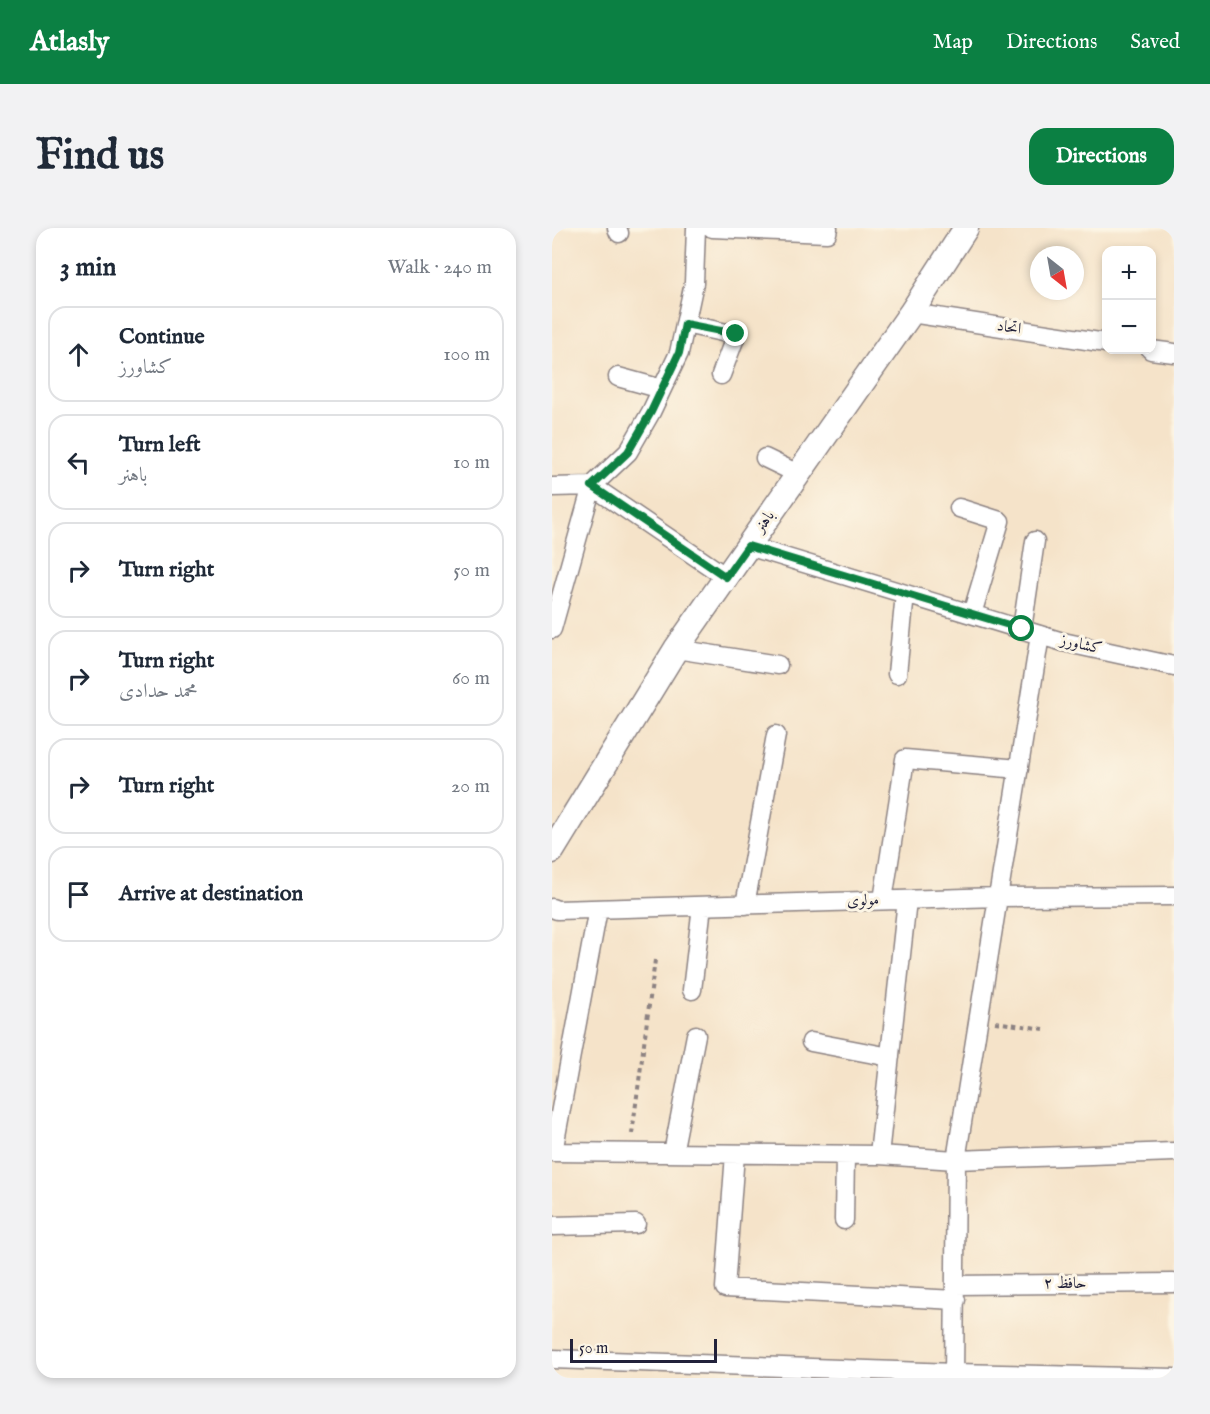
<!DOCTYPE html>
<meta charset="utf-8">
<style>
body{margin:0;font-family:"IM FELL English",Amiri,serif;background:#f2f2f3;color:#1f2937}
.controls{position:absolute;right:18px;top:18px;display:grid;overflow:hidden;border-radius:12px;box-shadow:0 3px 9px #0003}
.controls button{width:54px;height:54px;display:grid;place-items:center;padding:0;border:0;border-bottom:2px solid #e0e1e3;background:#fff;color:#1f2937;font:30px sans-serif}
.compass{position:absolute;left:478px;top:18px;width:54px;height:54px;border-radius:50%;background:#fff;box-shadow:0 3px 9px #0003;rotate:149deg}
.scale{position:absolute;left:18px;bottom:15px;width:147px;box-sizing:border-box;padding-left:6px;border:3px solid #22223b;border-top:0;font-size:16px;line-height:21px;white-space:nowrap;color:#22223b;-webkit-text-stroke:4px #fcf5e5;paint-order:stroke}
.stop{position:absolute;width:18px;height:18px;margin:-14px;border:4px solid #0b8043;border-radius:50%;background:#fff}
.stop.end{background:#0b8043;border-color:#fff;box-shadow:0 2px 6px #0008}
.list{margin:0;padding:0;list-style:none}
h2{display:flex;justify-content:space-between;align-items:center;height:78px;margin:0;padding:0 24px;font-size:26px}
h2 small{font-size:20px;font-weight:400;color:#747a83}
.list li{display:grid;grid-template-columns:39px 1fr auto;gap:18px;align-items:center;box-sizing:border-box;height:96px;margin:0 12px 12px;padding:0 12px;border:2px solid #e0e1e3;border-radius:18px}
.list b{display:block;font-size:22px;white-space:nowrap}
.list p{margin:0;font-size:20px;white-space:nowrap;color:#747a83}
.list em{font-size:20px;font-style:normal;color:#747a83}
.icon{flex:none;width:33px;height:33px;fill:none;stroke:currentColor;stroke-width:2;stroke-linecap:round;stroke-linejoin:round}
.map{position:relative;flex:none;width:622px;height:1150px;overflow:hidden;border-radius:18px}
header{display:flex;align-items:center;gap:36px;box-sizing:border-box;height:84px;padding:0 30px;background:#0b8043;color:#fff}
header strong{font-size:28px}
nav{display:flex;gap:33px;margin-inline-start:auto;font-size:21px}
.intro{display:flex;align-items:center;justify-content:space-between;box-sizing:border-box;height:144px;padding:0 36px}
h1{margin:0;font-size:42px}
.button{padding:15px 27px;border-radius:18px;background:#0b8043;color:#fff;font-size:21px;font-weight:700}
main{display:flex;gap:36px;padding:0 36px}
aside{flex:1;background:#fff;border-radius:18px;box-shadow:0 3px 9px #0003}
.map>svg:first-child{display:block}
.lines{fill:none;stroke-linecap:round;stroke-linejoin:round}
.minor-casing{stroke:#8c8282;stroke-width:21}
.tertiary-casing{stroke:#8c8282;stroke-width:27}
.path{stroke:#8c8282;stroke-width:4;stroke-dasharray:4.5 4.5;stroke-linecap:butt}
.minor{stroke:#fff;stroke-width:18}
.tertiary{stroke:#fff;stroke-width:24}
.route{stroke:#0b8043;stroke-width:8}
.labels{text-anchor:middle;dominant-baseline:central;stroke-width:6;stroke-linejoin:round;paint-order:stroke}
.street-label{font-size:16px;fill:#22223b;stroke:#fcf5e5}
</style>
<header>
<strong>Atlasly</strong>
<nav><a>Map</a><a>Directions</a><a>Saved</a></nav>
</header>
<div class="intro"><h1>Find us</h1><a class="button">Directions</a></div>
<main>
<aside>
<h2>3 min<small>Walk · 240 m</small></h2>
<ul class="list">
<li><svg class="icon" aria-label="ahead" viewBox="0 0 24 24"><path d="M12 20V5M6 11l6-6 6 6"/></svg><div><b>Continue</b><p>کشاورز</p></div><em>100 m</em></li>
<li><svg class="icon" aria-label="left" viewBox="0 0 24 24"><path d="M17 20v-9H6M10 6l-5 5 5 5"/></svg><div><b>Turn left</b><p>باهنر</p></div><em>10 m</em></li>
<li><svg class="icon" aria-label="right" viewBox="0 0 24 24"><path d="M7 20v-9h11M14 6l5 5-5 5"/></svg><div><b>Turn right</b></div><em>50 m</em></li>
<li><svg class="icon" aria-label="right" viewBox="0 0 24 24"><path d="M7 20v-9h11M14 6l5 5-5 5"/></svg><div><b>Turn right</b><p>محمد حدادی</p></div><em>60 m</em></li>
<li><svg class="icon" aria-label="right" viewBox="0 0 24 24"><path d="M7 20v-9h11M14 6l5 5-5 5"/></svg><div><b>Turn right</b></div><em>20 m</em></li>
<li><svg class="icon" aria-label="arrive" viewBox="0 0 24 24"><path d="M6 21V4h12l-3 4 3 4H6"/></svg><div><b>Arrive at destination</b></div></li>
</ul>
</aside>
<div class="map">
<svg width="622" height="1150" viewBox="0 0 622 1150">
<rect width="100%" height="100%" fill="#fcf5e5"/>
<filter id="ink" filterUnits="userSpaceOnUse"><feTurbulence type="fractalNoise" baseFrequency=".0167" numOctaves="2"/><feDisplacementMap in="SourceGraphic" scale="12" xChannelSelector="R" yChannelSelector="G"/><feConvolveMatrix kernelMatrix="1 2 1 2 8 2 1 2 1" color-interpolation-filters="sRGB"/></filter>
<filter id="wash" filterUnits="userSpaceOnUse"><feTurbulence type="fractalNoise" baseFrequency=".008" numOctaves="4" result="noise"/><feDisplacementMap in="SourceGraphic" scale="24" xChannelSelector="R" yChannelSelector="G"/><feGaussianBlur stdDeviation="1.35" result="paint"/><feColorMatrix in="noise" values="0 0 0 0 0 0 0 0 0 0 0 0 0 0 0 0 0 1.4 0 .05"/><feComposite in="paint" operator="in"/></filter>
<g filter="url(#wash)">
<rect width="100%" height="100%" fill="#f5e3c9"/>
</g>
<g filter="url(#ink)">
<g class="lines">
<defs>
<path id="minor" d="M65 0 67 5
M160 0 275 5 276 0
M359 85 554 115
M133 96 184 107 169 147
M599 122 622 125
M66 149 110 161
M213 230 246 246
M0 259 40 258 174 349
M407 280 448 293 420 386
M196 318 511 414 622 438
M0 401 40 258 76 224 99 184 127 125 142 55 144 0
M470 401 483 313
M124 421 226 437
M345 446 353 366
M331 672 353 531 467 541
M193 677 224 507
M0 680 5 682 447 669 622 668
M140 762 150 678
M259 814 338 829
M0 924 327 927 404 932 622 924
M1 924 46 681
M121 925 144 807
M183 926 173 1060 404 1072
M327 927 355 672
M292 992 293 927
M0 998 84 996
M404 1057 622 1055
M0 1131 402 1145 622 1150
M402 1150 404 932 488 407"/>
<path id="tertiary" d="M0 623 124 421 359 85 414 0"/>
</defs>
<use href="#minor" class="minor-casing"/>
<use href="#tertiary" class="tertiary-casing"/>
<path class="path" d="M443 794 492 801
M80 906 103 732"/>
<use href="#minor" class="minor"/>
<use href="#tertiary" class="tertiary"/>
</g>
</g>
<g class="lines" filter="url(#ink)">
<path class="route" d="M184 106 133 96 127 125 99 184 76 224 40 258 174 349 196 318 470 401"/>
</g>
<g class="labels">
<g class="street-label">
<text transform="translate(457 100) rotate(9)">اتحاد</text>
<text transform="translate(213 294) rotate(-55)">باهنر</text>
<text transform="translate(529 417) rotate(13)">کشاورز</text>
<text transform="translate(311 673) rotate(-2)">مولوی</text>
<text x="513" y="1056">حافظ ۲</text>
</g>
</g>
</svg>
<div class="controls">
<button>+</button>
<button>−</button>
</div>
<svg class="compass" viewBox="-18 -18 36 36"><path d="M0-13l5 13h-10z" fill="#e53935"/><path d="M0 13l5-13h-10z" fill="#747a83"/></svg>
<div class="scale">50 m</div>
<div class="stop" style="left:470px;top:401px"></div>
<div class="stop end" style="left:184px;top:106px"></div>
</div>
</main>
